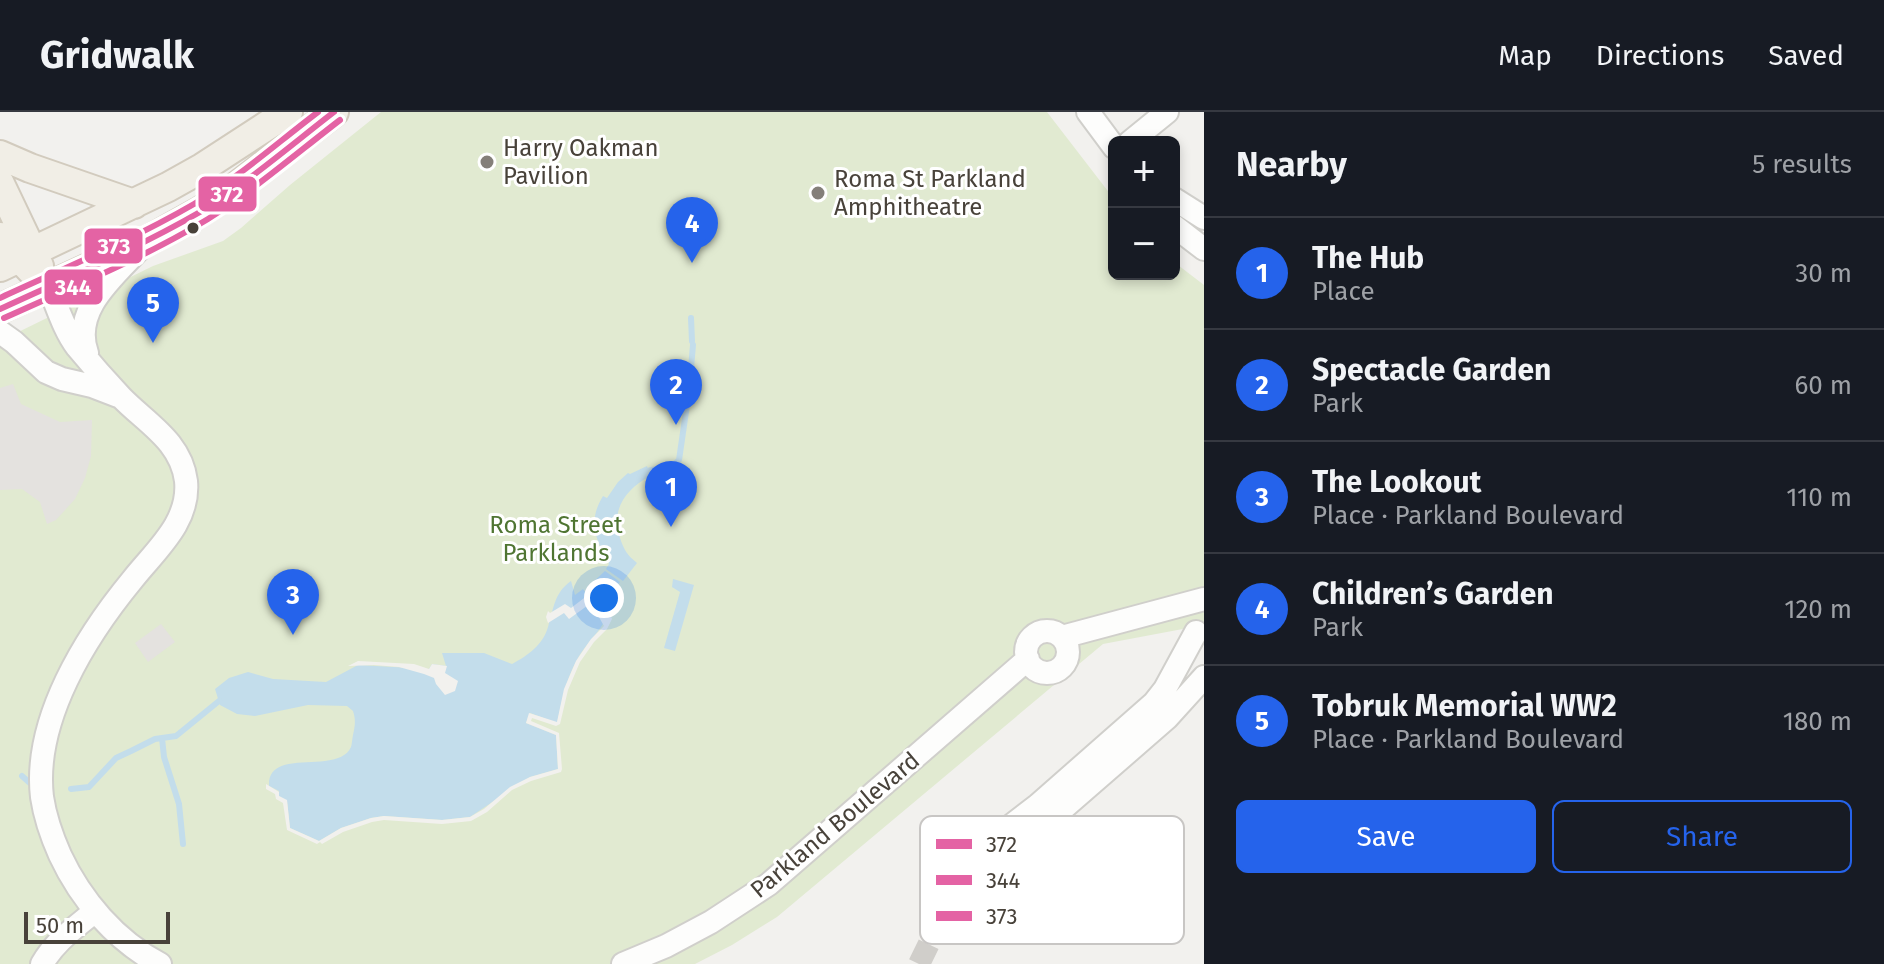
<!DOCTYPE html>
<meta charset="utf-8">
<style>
body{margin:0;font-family:"Fira Sans",sans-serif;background:#242831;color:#f1f3f6}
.controls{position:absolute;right:24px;top:24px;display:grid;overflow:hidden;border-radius:12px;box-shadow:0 4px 12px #0003}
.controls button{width:72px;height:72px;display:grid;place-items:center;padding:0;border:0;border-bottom:2px solid #363941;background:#171b24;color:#f1f3f6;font:40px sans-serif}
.scale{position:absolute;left:24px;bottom:20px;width:146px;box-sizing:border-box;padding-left:8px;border:4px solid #48423a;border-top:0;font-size:22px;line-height:28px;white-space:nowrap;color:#48423a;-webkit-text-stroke:6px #fff;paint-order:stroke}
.you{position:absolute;left:604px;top:486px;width:28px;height:28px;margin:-20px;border:6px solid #fff;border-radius:50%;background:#1a73e8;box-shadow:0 0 0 12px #1a73e833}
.badge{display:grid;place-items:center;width:52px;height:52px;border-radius:50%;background:#2563eb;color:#fff;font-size:26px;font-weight:700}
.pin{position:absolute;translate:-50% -66px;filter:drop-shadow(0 2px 4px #0008)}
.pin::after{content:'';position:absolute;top:42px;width:28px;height:24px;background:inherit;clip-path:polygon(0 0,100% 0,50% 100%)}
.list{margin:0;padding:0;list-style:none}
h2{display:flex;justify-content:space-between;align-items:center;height:104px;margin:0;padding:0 32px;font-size:34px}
h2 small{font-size:26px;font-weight:400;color:#9ea1a6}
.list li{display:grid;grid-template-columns:52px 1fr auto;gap:24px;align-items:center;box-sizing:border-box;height:112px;padding:0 32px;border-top:2px solid #363941}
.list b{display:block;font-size:30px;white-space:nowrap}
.list p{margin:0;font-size:26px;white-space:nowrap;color:#9ea1a6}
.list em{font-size:26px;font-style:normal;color:#9ea1a6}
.actions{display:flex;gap:16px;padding:24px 32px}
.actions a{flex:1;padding:18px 0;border:2px solid #2563eb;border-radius:12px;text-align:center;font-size:28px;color:#2563eb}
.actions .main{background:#2563eb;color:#fff}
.map{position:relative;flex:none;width:1204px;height:852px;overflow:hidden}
header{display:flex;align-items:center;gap:48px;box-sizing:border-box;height:112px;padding:0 40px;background:#171b24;border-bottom:2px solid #363941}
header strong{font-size:38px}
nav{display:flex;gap:44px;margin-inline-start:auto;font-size:28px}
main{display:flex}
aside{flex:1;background:#171b24}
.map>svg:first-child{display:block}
.green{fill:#e1ead1}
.parking{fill:#e4e2df}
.water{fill:#c3ddeb}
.pier{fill:#f2f1ee}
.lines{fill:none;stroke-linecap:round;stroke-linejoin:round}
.stream{stroke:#c3ddeb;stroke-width:6}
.minor-tunnel{stroke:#d0ceca;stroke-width:22;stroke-dasharray:22 11;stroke-linecap:butt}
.minor-casing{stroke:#d0cfcb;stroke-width:26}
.major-casing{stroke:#d2cbbe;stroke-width:32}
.minor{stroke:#fdfdfc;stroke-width:22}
.major{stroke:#f1eee6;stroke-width:28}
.bus-1-casing{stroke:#fff;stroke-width:12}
.bus-2-casing{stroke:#fff;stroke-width:12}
.bus-3-casing{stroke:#fff;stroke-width:12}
.bus-1{stroke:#e463a4;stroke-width:6}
.bus-2{stroke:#e463a4;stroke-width:6}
.bus-3{stroke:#e463a4;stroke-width:6}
.poi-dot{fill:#847f79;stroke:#fff;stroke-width:3}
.bus-dot{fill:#48423a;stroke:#fff;stroke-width:3}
.labels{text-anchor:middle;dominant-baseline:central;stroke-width:6;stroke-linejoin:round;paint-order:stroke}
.poi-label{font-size:24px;fill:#48423a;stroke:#fff;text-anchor:start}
.park-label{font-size:24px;fill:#4f7532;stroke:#fff}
.street-label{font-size:24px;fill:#48423a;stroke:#fff}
.key{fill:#fff;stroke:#c8c6c4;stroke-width:2}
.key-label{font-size:22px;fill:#48423a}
.line-badge{stroke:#fff;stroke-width:3}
.badge-label{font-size:22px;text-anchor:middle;font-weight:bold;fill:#fff}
</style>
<header>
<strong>Gridwalk</strong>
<nav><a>Map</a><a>Directions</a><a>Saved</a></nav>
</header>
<main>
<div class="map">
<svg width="1204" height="852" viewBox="0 0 1204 852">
<rect width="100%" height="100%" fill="#f2f1ee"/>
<path class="green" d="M381 0H1047L1114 87V162H1174V150L1204 173V513L1103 532 777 805 732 833 695 852H0V229L153 154 223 129 241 116 290 73Z"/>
<path class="parking" d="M13 272 21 292 60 310 92 308 91 344 85 366 75 387 56 408 47 412 40 390 22 377 0 378V276Z
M161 512 175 530 148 550 135 531Z"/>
<path class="water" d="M647 354 650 364C626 377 610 398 620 426 624 438 627 443 637 451L623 469 606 457 609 452C596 428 587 410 603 384L607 386 618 370 628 361 630 362Z
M605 459 620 470 604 489 609 499C602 520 587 529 577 548 566 567 562 589 557 611L530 601 526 611 556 623 558 657 530 665 470 705 442 708 384 704 371 706 341 716 319 729 290 716 287 689 279 684V679L269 674C267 634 338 664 351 635 352 632 352 627 353 623 355 614 356 608 353 599L347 594 308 593 255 604 237 602 220 593 215 577 229 566 248 560 273 567 326 570 358 553 429 557 432 552 446 554 442 541H484L512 552C527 544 543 533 548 515 554 496 554 481 571 469L575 483 583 477 588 484 595 478 591 472Z
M673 467 694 473 675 539 664 536 680 480 672 475Z"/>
<path class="pier" d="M596 477 604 489 612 507 607 517 594 530 580 550 568 578 560 612 556 614 532 606 531 609 559 621 562 657 561 660 531 669 512 678 487 700 471 709 442 712 384 708 372 710 343 720 322 732 320 730 317 732 287 718 283 691 276 687 275 682 266 677V672L279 680V684L287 688 290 716 319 729 341 716 371 706 384 704 442 708 470 705 484 697 510 675 530 665 558 657 556 623 526 611 529 601 557 610 564 577 576 549 591 527 604 514 591 491 569 507 564 501 548 511 546 505 548 499 550 501 565 492 571 496Z
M358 549 414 552 429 557 432 552 447 554 445 561 458 569 455 579 445 583 436 572 434 566 424 562 399 555 374 553 348 554Z"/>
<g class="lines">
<path class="stream" d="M691 206 692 229
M641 361C653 355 669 359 679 348L689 279 693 233
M162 626 164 645 179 692 183 732
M22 664 31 672
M71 677 89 675 116 646 131 639 155 627 176 624 219 589"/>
<path class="minor-tunnel" d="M919 852 956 776 968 757 999 723"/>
<defs>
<path id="minor" d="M1088 0 1114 35
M1130 30 1167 0
M1174 87 1204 106
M1174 114 1204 137
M49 175C57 194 64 218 77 235 91 252 106 269 121 285 146 311 181 329 186 369 190 410 156 438 133 467 86 524 33 608 42 685 45 705 52 725 60 743 81 788 116 829 160 852
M0 220 14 230 46 260 62 267 92 274 118 284
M87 241C71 197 116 163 143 133
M1026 540a21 21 0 1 1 42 0a21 21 0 1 1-42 0Z
M1062 525 1204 487
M999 723 1038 693 1154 591 1165 577 1196 520
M1009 733 1044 713 1167 606 1204 565
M42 852C56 828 75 816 95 799
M623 852 666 834 711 810 769 772 1028 547"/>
<path id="major" d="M0 43 30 56 134 92
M0 72 39 154
M0 125 32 159
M0 155 168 75 202 56 288 0
M0 197 149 128 201 99 227 82 334 0"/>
</defs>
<use href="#minor" class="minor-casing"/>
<use href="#major" class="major-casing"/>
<use href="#minor" class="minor"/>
<use href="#major" class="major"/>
<defs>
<path id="bus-1" d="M0 197C67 166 136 137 200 100 247 71 290 34 334 0"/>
<path id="bus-2" d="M4 206C72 175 144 146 208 107 254 78 297 41 340 8"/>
<path id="bus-3" d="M0 186C65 156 132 128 194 92 238 66 277 31 318 0"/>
</defs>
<use href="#bus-1" class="bus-1-casing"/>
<use href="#bus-2" class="bus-2-casing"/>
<use href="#bus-3" class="bus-3-casing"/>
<use href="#bus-1" class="bus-1"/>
<use href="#bus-2" class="bus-2"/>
<use href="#bus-3" class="bus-3"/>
</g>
<g class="poi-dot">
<circle cx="487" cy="50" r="8"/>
<circle cx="818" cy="81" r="8"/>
</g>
<circle class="bus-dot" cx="193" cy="116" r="7"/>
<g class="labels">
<g class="poi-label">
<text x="503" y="36">Harry Oakman<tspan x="503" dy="28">Pavilion</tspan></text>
<text x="834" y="67">Roma St Parkland<tspan x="834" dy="28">Amphitheatre</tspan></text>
</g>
<g class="park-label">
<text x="556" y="413">Roma Street<tspan x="556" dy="28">Parklands</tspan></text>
</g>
<g class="street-label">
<text transform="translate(835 713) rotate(-40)">Parkland Boulevard</text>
</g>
</g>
<rect x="920" y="704" width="264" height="128" rx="12" class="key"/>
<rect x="936" y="727" width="36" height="10" fill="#e463a4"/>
<rect x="936" y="763" width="36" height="10" fill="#e463a4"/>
<rect x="936" y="799" width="36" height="10" fill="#e463a4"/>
<g class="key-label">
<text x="986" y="740">372</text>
<text x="986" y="776">344</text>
<text x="986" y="812">373</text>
</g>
<g class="line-badge">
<rect x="197" y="63" width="61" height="38" rx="8" fill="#e463a4"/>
<rect x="83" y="115" width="61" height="38" rx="8" fill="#e463a4"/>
<rect x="43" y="156" width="61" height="38" rx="8" fill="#e463a4"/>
</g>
<g class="badge-label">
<text x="227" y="90">372</text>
<text x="114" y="142">373</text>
<text x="73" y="183">344</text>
</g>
</svg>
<div class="controls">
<button>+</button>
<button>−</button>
</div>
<div class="scale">50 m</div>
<div class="you"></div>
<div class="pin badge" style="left:671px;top:415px">1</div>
<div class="pin badge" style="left:676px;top:313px">2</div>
<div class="pin badge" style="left:293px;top:523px">3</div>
<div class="pin badge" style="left:692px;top:151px">4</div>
<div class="pin badge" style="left:153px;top:231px">5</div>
</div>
<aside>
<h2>Nearby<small>5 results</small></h2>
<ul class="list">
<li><span class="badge">1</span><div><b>The Hub</b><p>Place</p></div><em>30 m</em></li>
<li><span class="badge">2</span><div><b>Spectacle Garden</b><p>Park</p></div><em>60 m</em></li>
<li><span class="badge">3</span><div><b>The Lookout</b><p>Place · Parkland Boulevard</p></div><em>110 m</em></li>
<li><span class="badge">4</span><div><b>Children’s Garden</b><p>Park</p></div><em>120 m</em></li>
<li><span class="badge">5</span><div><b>Tobruk Memorial WW2</b><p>Place · Parkland Boulevard</p></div><em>180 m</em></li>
</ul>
<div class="actions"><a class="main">Save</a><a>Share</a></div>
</aside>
</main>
